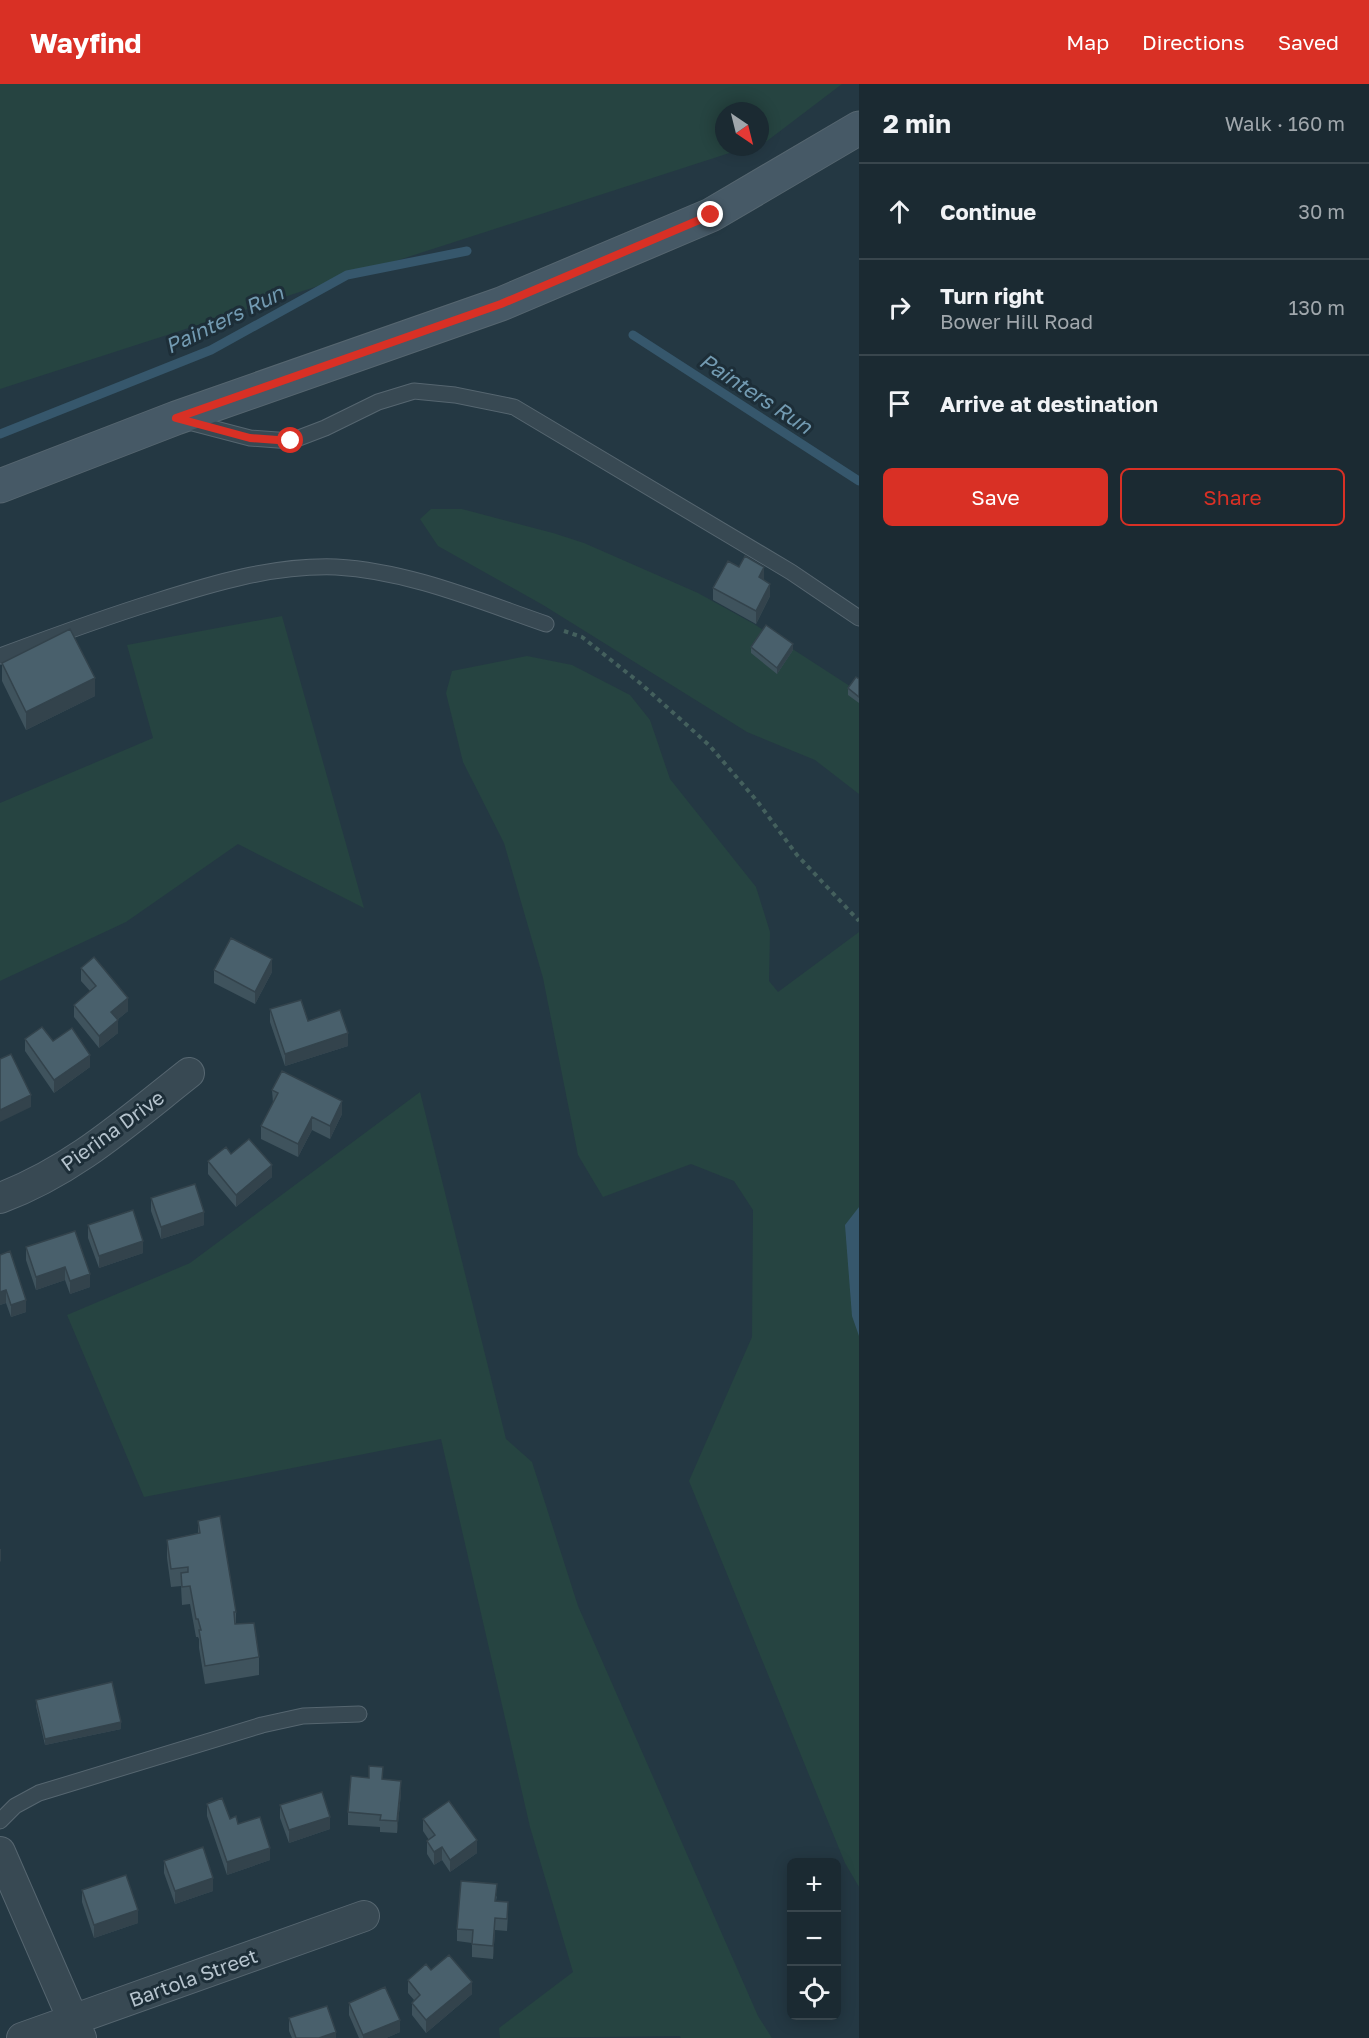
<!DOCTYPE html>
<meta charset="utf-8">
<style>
body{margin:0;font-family:"Golos Text",sans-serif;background:#24323a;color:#f1f3f6}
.controls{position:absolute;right:18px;bottom:18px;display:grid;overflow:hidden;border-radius:9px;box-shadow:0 3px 15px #0003}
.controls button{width:54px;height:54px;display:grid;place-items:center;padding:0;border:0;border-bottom:2px solid #39464d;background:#1b2a32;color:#f1f3f6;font:30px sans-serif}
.compass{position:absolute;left:715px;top:18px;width:54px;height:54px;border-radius:50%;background:#1b2a32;box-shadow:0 3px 15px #0003;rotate:145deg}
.stop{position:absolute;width:18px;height:18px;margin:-14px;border:4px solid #d93025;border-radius:50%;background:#fff}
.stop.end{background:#d93025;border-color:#fff;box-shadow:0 2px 6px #0008}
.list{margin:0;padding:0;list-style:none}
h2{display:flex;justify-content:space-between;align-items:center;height:78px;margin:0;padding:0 24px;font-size:26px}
h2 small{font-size:20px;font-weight:400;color:#a0a7ac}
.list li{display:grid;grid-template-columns:39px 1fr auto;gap:18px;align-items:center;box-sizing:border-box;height:96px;padding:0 24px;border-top:2px solid #39464d}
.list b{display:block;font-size:22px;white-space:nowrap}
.list p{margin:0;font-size:20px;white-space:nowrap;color:#a0a7ac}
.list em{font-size:20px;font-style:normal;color:#a0a7ac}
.actions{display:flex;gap:12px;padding:18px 24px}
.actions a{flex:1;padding:14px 0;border:2px solid #d93025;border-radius:9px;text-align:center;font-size:21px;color:#d93025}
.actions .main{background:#d93025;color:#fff}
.icon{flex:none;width:33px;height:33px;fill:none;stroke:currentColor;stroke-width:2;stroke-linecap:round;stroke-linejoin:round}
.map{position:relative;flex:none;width:859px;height:1954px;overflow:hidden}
header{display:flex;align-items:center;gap:36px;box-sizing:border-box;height:84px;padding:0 30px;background:#d93025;color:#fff}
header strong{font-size:28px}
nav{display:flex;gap:33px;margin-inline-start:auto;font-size:21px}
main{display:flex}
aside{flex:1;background:#1b2a32}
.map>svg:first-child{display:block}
.green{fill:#264441}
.water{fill:#36576c}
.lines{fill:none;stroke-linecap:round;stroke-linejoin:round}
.stream{stroke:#36576c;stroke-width:9}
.service-casing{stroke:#566670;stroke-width:17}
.minor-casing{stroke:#566670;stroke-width:32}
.secondary-casing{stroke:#566670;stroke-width:35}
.path{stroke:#44605d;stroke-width:4;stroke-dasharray:4.5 4.5;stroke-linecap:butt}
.service{stroke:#384953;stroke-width:15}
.minor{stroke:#384953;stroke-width:30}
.secondary{stroke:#465966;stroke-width:33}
.wall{fill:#3f535d}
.shaded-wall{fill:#33434c}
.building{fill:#49606c;stroke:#33434c;stroke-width:1.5}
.route{stroke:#d93025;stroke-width:8}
.labels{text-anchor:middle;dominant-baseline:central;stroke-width:6;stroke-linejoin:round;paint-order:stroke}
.street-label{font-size:20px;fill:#b5c3cd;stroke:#1d2e38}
.water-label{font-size:21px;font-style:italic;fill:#739bb2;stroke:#1d2e38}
</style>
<header>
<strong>Wayfind</strong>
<nav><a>Map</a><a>Directions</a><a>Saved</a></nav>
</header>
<main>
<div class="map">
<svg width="859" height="1954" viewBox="0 0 859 1954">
<rect width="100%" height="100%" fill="#243843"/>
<path class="green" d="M0 0H842L767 57 760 59V27H724V63H748L0 305Z
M431 425H462L553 449 584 459 698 509 754 540 859 608V710L815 676 747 648 543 521 438 462 420 435Z
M282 532 364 824 238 760 126 838 0 897V719L153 654 127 561Z
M527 572 572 581 630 611 650 636 670 695 756 803 770 848 769 897 778 908 859 848V1803L845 1779 689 1397 752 1253 753 1126 734 1097 691 1080 603 1113 578 1071 543 894 504 759 463 678 446 609 452 587Z
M420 1008 506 1355 532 1378 578 1522 758 1932 772 1954H681L680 1952 500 1954 499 1944 573 1888 530 1743 441 1355 144 1413 67 1231 190 1179Z"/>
<path class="water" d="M859 1123V1252L852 1232 845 1141Z"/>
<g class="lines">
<path class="stream" d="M633 251 859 397
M0 350 211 266 347 191 467 167"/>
<defs>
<path id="service" d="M185 337 250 354 291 357 325 344 378 318 414 307 455 311 514 323 791 488 859 534
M0 572C51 553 102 534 154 518 214 499 273 481 336 483 409 487 479 517 546 540
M0 1737 15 1722 39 1709 262 1641 303 1632 359 1630"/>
<path id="minor" d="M0 1114C73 1087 128 1037 189 989
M0 1768 81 1954
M22 1954 364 1832"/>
<path id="secondary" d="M0 402 176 334 501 220 711 131 859 44"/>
</defs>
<use href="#service" class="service-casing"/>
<use href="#minor" class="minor-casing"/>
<use href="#secondary" class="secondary-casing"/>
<path class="path" d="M564 547 582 553 640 599 709 661 757 717 797 771 859 837"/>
<use href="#service" class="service"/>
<use href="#minor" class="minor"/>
<use href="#secondary" class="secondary"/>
</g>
<path class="wall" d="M739 483 764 496 770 512 756 540 713 516V504Z
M751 563 793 566 777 590 751 569Z
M2 579 95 612 26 646 2 597Z
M859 595V619L848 611V604Z
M81 884 128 927 117 936 118 949 99 964 74 933V921L90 907 81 897Z
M214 886 272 888 255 920 214 899Z
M270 925 308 937 348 962 285 982 270 938Z
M25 955 53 957 90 983 54 1009 25 967Z
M272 1006 342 1030 330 1055 312 1046 298 1073 261 1055V1042L273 1019Z
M231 1070 272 1093 236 1123 208 1090V1077Z
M151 1114 204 1141 161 1155 151 1127Z
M88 1141 143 1169 99 1184 88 1154Z
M75 1147 90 1203 70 1210 65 1196 36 1206 26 1176V1163Z
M0 1171 26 1228 11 1233 6 1219 0 1221Z
M198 1437 236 1528V1540L259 1573V1591L205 1600 199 1564V1555L198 1553H196L190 1520 182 1521 181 1502 171 1503 167 1474V1456L198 1449Z
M36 1616 121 1645 45 1661 36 1622Z
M383 1695 401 1709 397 1749 380 1748V1743L348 1741V1728Z
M207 1720 238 1740 270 1776 227 1791 207 1732Z
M280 1721 330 1745 289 1759 280 1734Z
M423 1735 477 1769 450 1788 442 1776 434 1781 427 1770V1757L429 1756 423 1747Z
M164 1777 213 1807 175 1820 164 1789Z
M82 1806 138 1839 94 1854 82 1818Z
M497 1812 496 1817 508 1830 507 1847 495 1846 493 1875 472 1873V1859L457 1857V1845Z
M431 1886 472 1910 426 1949 412 1931V1919L414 1916 408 1909V1896Z
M349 1919 400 1948 386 1954H359L349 1931Z
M289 1934 336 1954H292L289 1947Z"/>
<path class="shaded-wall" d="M764 483V496L759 506V493Z
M770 500V512L756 540V527Z
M793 560V566L777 590V584Z
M95 594V612L26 646V628Z
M272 875V888L255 920V908Z
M128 914V927L111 941V928Z
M118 936V949L99 964V952Z
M348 949V962L285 982V970Z
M90 971V983L54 1009V996Z
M31 1011V1023L0 1038V1026Z
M342 1017V1030L330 1055V1042Z
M312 1033V1046L298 1073V1060Z
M272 1081V1093L236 1123V1111Z
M204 1128V1141L161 1155V1143Z
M143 1157V1169L99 1184V1172Z
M65 1183V1196L36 1206V1193Z
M90 1190V1203L70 1210V1197Z
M6 1206V1219L0 1221V1208Z
M26 1216V1228L11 1233V1221Z
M0 1465H1V1477L0 1478Z
M121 1638V1645L45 1661V1655Z
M401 1697V1709L397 1749V1737Z
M330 1733V1745L289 1759V1746Z
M477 1756V1769L450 1788V1776Z
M442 1763V1776L434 1781V1768Z
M270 1764V1776L227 1791V1778Z
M213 1794V1807L175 1820V1807Z
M138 1826V1839L94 1854V1841Z
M495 1834V1846L493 1875V1862Z
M472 1898V1910L426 1949V1936Z
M400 1936V1948L386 1954H363V1951Z
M336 1948V1954H319Z"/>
<path class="building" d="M745 472 764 483 759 493 770 500 756 527 713 504 728 477 739 483Z
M766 541 793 560 777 584 751 563Z
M70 545 95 594 26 628 2 579Z
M856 593 859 595V613L848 604Z
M231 854 272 875 255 908 214 886Z
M94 873 128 914 111 928 118 936 99 952 74 921 96 902 81 884Z
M301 916 308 937 340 926 348 949 285 970 270 925Z
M42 943 53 957 72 944 90 971 54 996 25 955Z
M11 970 31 1011 0 1026V975Z
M282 987 342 1017 330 1042 312 1033 298 1060 261 1042 278 1009 272 1006Z
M249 1055 272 1081 236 1111 208 1077 226 1063 231 1070Z
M195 1100 204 1128 161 1143 151 1114Z
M133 1126 143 1157 99 1172 88 1141Z
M75 1147 90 1190 70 1197 65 1183 36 1193 26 1163Z
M10 1167 26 1216 11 1221 6 1206 0 1208V1171Z
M220 1432 236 1528H234L235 1540 254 1539 259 1573 205 1582 199 1546H201L198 1535H196L190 1502 182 1503 181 1489 188 1488V1483L171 1485 167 1456 200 1449 198 1437Z
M112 1598 121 1638 45 1655 36 1616Z
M369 1682 383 1683 382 1695 401 1697 397 1737 380 1736 381 1731 348 1728 351 1692 369 1694Z
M322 1708 330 1733 289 1746 280 1721Z
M222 1714 230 1735 236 1732 238 1740 260 1733 270 1764 227 1778 207 1720Z
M449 1717 477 1756 450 1776 442 1763 434 1768 427 1757 435 1751 423 1735Z
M203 1763 213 1794 175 1807 164 1777Z
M126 1791 138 1826 94 1841 82 1806Z
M461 1797 497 1800 495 1817 508 1818 507 1835 495 1834 493 1862 472 1860 473 1846 457 1845Z
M449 1871 472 1898 426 1936 412 1919 420 1911 408 1896 426 1880 431 1886Z
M385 1903 400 1936 363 1951 349 1919Z
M327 1922 336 1948 319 1954H296L289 1934Z"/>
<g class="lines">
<path class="route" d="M291 357 250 354 176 334 501 220 711 131"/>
</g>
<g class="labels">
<g class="street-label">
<text transform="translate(112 1046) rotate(-36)">Pierina Drive</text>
<text transform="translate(193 1893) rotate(-20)">Bartola Street</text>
</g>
<g class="water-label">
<text transform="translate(224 235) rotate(-26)">Painters Run</text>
<text transform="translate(756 309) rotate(33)">Painters Run</text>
</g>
</g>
</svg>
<div class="controls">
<button>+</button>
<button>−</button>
<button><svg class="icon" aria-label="locate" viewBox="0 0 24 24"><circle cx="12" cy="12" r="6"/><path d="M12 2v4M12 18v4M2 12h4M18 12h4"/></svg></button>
</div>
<svg class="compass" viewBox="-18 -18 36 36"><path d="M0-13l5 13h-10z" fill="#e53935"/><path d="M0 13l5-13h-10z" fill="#a0a7ac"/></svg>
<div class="stop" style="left:291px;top:357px"></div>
<div class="stop end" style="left:711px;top:131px"></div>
</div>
<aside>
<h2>2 min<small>Walk · 160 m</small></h2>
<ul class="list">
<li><svg class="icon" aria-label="ahead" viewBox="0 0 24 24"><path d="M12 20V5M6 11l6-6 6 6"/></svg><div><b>Continue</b></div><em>30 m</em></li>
<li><svg class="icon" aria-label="right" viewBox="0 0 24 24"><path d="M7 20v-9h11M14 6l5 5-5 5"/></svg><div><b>Turn right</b><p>Bower Hill Road</p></div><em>130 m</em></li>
<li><svg class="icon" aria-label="arrive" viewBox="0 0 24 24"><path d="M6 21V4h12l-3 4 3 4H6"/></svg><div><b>Arrive at destination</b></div></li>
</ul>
<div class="actions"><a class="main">Save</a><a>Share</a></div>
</aside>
</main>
